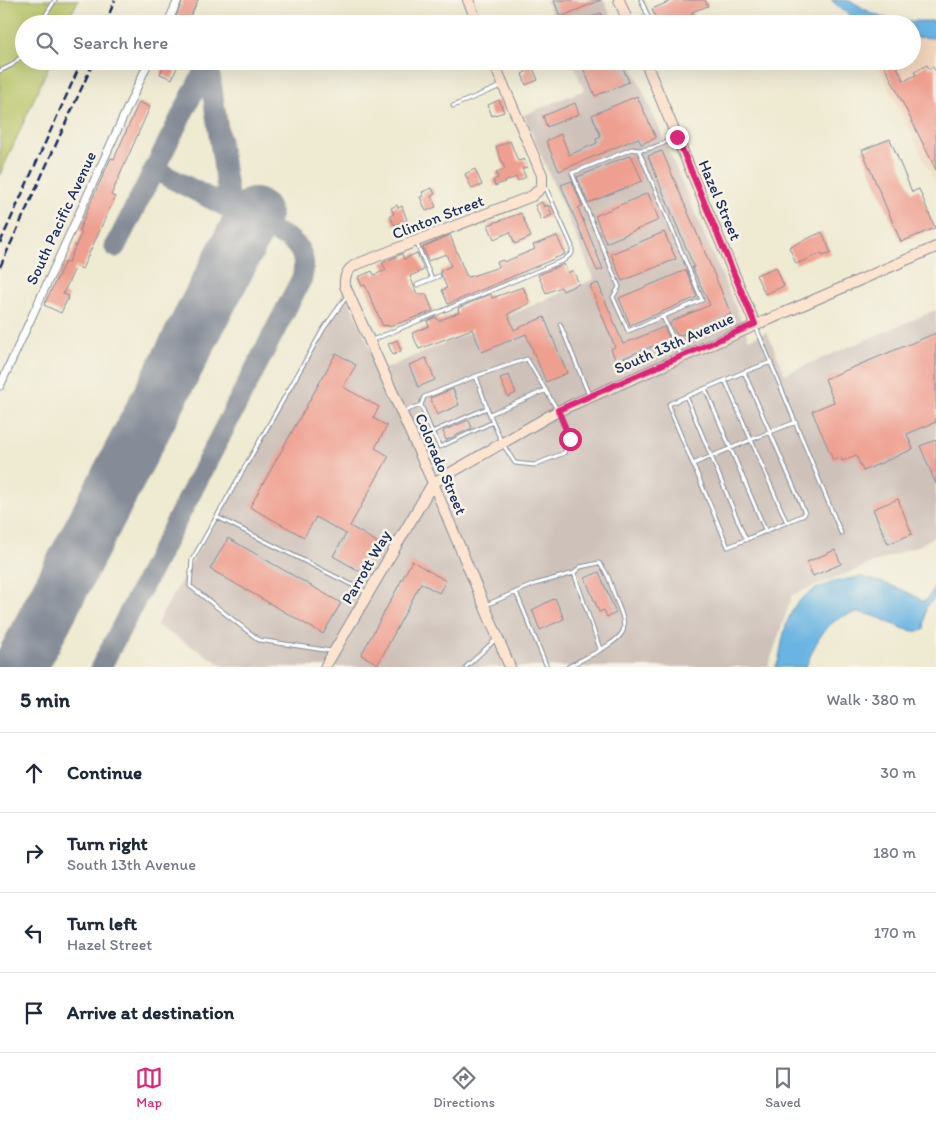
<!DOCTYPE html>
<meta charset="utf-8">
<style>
body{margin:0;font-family:Itim,sans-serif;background:#f2f2f3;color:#1f2937}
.stop{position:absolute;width:15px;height:15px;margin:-11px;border:4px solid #db2777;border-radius:50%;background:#fff}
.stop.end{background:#db2777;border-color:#fff;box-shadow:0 1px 5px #0008}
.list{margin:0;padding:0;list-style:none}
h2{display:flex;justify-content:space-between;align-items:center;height:65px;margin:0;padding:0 20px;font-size:21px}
h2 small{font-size:16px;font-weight:400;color:#747a83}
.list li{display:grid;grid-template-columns:32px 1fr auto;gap:15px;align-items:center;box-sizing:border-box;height:80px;padding:0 20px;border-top:1px solid #e0e1e3}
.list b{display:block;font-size:19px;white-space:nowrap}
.list p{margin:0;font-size:16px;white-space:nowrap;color:#747a83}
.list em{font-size:16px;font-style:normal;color:#747a83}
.icon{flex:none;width:28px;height:28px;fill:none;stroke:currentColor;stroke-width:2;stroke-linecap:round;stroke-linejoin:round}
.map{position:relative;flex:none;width:936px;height:667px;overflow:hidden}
.search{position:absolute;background:#fff;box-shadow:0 5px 20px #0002;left:15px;right:15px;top:15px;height:55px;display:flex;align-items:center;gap:12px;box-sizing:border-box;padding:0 18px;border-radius:28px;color:#747a83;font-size:19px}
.sheet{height:385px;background:#fff}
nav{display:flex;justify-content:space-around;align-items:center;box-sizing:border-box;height:70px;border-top:1px solid #e0e1e3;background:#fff;font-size:14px;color:#747a83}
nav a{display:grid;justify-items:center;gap:2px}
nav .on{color:#db2777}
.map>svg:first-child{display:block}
.built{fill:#f1d5bd}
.industrial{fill:#cec1ba}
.green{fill:#b6c365;stroke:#687962}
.water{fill:#69b4e2;stroke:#4272a0}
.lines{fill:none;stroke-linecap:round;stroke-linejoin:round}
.taxiway{stroke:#858c98;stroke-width:21}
.runway{stroke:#858c98;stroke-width:54}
.building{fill:#ef9f90}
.lane-casing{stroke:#858c98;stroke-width:5}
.street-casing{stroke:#858c98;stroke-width:9}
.secondary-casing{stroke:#858c98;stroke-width:12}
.lane{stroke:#fff;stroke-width:3}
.street{stroke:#fff;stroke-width:7}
.secondary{stroke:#fde4d1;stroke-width:10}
.rail{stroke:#1b2f5e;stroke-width:2.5;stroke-dasharray:8 4;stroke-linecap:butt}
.route{stroke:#db2777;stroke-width:6}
.labels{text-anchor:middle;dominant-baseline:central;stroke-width:5;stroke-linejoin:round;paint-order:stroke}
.street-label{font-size:16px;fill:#1b2f5e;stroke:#f7f3e8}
</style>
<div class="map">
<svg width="936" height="667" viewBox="0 0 936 667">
<rect width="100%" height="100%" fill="#f7f3e8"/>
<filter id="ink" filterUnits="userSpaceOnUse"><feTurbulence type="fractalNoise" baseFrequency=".02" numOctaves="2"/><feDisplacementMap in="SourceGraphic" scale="10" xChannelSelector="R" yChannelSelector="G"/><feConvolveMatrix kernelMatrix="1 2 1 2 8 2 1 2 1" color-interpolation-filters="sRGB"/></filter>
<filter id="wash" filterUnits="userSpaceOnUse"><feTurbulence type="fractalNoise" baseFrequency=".0096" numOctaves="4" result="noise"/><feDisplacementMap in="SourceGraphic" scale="20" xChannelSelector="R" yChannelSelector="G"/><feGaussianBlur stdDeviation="1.12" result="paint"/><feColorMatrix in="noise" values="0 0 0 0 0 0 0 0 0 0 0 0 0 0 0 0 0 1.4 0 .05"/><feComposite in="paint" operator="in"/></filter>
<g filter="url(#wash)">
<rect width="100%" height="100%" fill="#efead2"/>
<path class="built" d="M912 37 936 38V184L876 61H912Z"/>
<path class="industrial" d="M546 0H604L614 24H556Z
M572 61H630L749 339 767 332 785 374 936 310V535L922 544 792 595 768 667H226L156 625 345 291 380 371 594 279 524 115 584 90Z"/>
<path class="green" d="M0 0H78L67 24H24V61H51L0 175Z"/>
<path class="water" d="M831 0C860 0 852 4 874 14 893 23 916 21 936 21V38L912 37V24H859Z
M861 577C873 578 915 593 922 601L927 600 936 583 935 598 926 607 924 630C909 635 891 622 877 617 837 602 817 635 806 667H775L778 662C782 645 784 622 795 606 808 587 840 579 861 577Z"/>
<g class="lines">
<path class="taxiway" d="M208 63 230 208
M115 247 208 63
M101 667 302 278C306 262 303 249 289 239L155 170"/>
<path class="runway" d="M20 667 254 215"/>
</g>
<g id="blocks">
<path class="building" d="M183 0H198L187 24H173Z
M554 0H601L560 17Z
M673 0H705L708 6 692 12 697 24H658L652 9Z
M601 13 603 19 591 24H576Z
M166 61H180L172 79 160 74Z
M522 61H530L538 80 526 85 522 74 526 72Z
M585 61H620L629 82 595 96 581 63Z
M882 61H894L904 81 916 75 914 72 927 65 929 69 933 67 936 72V170Z
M637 96 656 138 641 144 638 138 559 171 546 141 561 134 569 155 597 143 596 139 601 137 592 115Z
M499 100 504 112 492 116 488 105Z
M139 102 150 107 111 195 115 197 82 269 76 266 63 294 69 296 61 313 44 305 65 262 68 263 82 232 79 231 89 206 111 158 114 159Z
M575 103 579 114 547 127 543 116Z
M890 139 912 192 919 189 935 228 901 242 862 150Z
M510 141 518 161 524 159 527 167 522 169 526 177 518 181 516 177 495 186 493 180 498 178 496 173 505 169 496 147Z
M662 151 731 314 678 336 670 324 672 321 710 305 692 267H694L648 156Z
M631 155 642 181 588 203 577 177Z
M475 169 482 185 472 189 465 174Z
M572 181 582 206 578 208 603 269 597 271 561 185Z
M432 188 435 194 431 196 436 207 426 211 420 197 424 196 422 192Z
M648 193 659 220 606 243 595 216Z
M542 202 544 207 548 205 552 215 541 220 535 205Z
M397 205 398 208 402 206 407 220 394 225 390 216 394 214 391 208Z
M521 213 531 237 515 244 510 232 494 239 488 225Z
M664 232 676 259 622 281 611 254Z
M822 232 831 253 823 256 822 253 796 264 789 247Z
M450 235 466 275 469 277 499 267 497 262 503 260 504 262 535 249 533 245 557 236 565 254 448 304 442 290 447 288 440 271 451 266 446 254 428 261 423 247Z
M417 253 424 270 410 276 417 294H426L433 311 389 327 388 325 383 326 365 285 362 286 358 277 372 271 374 275 386 270 382 263 402 254 404 259Z
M564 264 568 273 573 270 579 284 563 291 561 287 546 293 538 275Z
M776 267 784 286 765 294 756 275Z
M686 270 697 297 630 325 619 298Z
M598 283 623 344 664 327 670 339 616 361 611 349 615 347 590 286Z
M523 287 530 303 508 314 514 330 544 317 567 373 546 382 526 334 482 352 472 329 419 349 412 333 429 326 427 321 436 317 439 321 459 312 458 308 491 294 492 298Z
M936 333V422L907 434 913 449 863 471 856 455 842 461 841 457 833 460 812 411 834 402 825 379Z
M397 340 401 351 393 355 388 344Z
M336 353 356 365 343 387 379 407 373 418 387 426 375 448 389 456 350 526 377 542 361 572 333 556 346 534 316 517 304 537 250 507Z
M426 358 435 380 418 387 409 365Z
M509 375 516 393 508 397 500 378Z
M453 389 459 405 437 415 430 398Z
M469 420 472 428 446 440 443 431Z
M936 440V484L920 446Z
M898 499 912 534 888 544 873 509Z
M228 538 341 603 323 634 210 569Z
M835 550 841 564 813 576 807 562Z
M412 561 446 581 439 593 421 583 378 664 361 655Z
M599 572 616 613 607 617 604 610 599 612 585 578Z
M555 598 564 619 540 630 532 610Z"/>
</g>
</g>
<g filter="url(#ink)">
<use href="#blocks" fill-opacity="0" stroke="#858c98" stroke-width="1"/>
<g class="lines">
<defs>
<path id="lane" d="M648 16 651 24
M40 24 55 0
M631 24 648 16 641 0
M0 71 12 65 24 54
M453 106 501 86
M639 151 702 300 628 331 613 297 619 287 572 173 632 149C646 153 663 143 676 138
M416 242 432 279
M417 285 439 276
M663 317 681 355
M560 324 589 395
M756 327 841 533
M370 341 564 260 572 253V246L545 186
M771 362 744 372 770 432 796 422
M725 380 787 523
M705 388 766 532
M686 396 746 540
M421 405 424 397 476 376 487 408
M402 412 421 405 432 432 487 408 502 443 515 463 534 465 564 453 570 439 558 411 527 359 476 376
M490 414 546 390
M432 432 440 447 493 422
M693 464 770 432 805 513 804 515 728 547 671 412 669 404 671 403 744 372
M217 517 366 592
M516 592 535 584 574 573
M486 605 516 592 547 667
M331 651 259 640 190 586 192 560 324 328 347 296
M466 667 495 640
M568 667C580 660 618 644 623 631 626 621 619 607 615 597 611 585 608 572 599 563L580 567 574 573 600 649"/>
<path id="street" d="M167 24 178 0
M0 386 149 61"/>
<path id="secondary" d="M468 0 478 24
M619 0 629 24
M493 61 542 175V187L532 196 355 265C347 270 344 276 345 286L433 483 510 667
M645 61 755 324
M325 667 433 483 558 411 936 247"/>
</defs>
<use href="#lane" class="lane-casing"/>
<use href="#street" class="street-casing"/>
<use href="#secondary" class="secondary-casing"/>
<use href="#lane" class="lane"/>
<use href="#street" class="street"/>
<use href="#secondary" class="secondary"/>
<path class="rail" d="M105 24 115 0
M0 243 82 61
M0 267 94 61"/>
</g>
</g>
<g class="lines" filter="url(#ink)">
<path class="route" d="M570 439 558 410 755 324 677 137"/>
</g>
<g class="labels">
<g class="street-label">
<text transform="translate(720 200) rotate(67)">Hazel Street</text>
<text transform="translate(438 217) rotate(-21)">Clinton Street</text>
<text transform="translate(61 218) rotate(-65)">South Pacific Avenue</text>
<text transform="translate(674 343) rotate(-24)">South 13th Avenue</text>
<text transform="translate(441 464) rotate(67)">Colorado Street</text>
<text transform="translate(366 567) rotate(-60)">Parrott Way</text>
</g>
</g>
</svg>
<div class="stop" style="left:570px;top:439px"></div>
<div class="stop end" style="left:677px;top:137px"></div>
<div class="search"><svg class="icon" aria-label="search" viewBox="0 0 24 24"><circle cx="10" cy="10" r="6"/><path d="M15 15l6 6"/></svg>Search here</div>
</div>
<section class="sheet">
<h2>5 min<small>Walk · 380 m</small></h2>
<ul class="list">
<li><svg class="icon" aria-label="ahead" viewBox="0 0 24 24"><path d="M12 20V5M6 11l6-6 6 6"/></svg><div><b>Continue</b></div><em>30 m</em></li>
<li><svg class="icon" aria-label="right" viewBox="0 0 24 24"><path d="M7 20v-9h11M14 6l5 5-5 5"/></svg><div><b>Turn right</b><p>South 13th Avenue</p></div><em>180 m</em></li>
<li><svg class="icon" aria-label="left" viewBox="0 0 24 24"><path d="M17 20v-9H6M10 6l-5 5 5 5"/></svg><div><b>Turn left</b><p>Hazel Street</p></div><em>170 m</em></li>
<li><svg class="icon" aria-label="arrive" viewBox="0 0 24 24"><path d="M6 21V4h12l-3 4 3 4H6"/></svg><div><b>Arrive at destination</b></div></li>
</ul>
</section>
<nav>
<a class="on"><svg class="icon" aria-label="map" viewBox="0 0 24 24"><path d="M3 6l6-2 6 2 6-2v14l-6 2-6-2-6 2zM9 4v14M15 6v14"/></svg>Map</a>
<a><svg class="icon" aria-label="directions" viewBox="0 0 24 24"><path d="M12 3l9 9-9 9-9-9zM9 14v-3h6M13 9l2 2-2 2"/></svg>Directions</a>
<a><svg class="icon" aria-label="saved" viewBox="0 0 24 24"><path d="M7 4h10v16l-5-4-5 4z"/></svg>Saved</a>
</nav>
